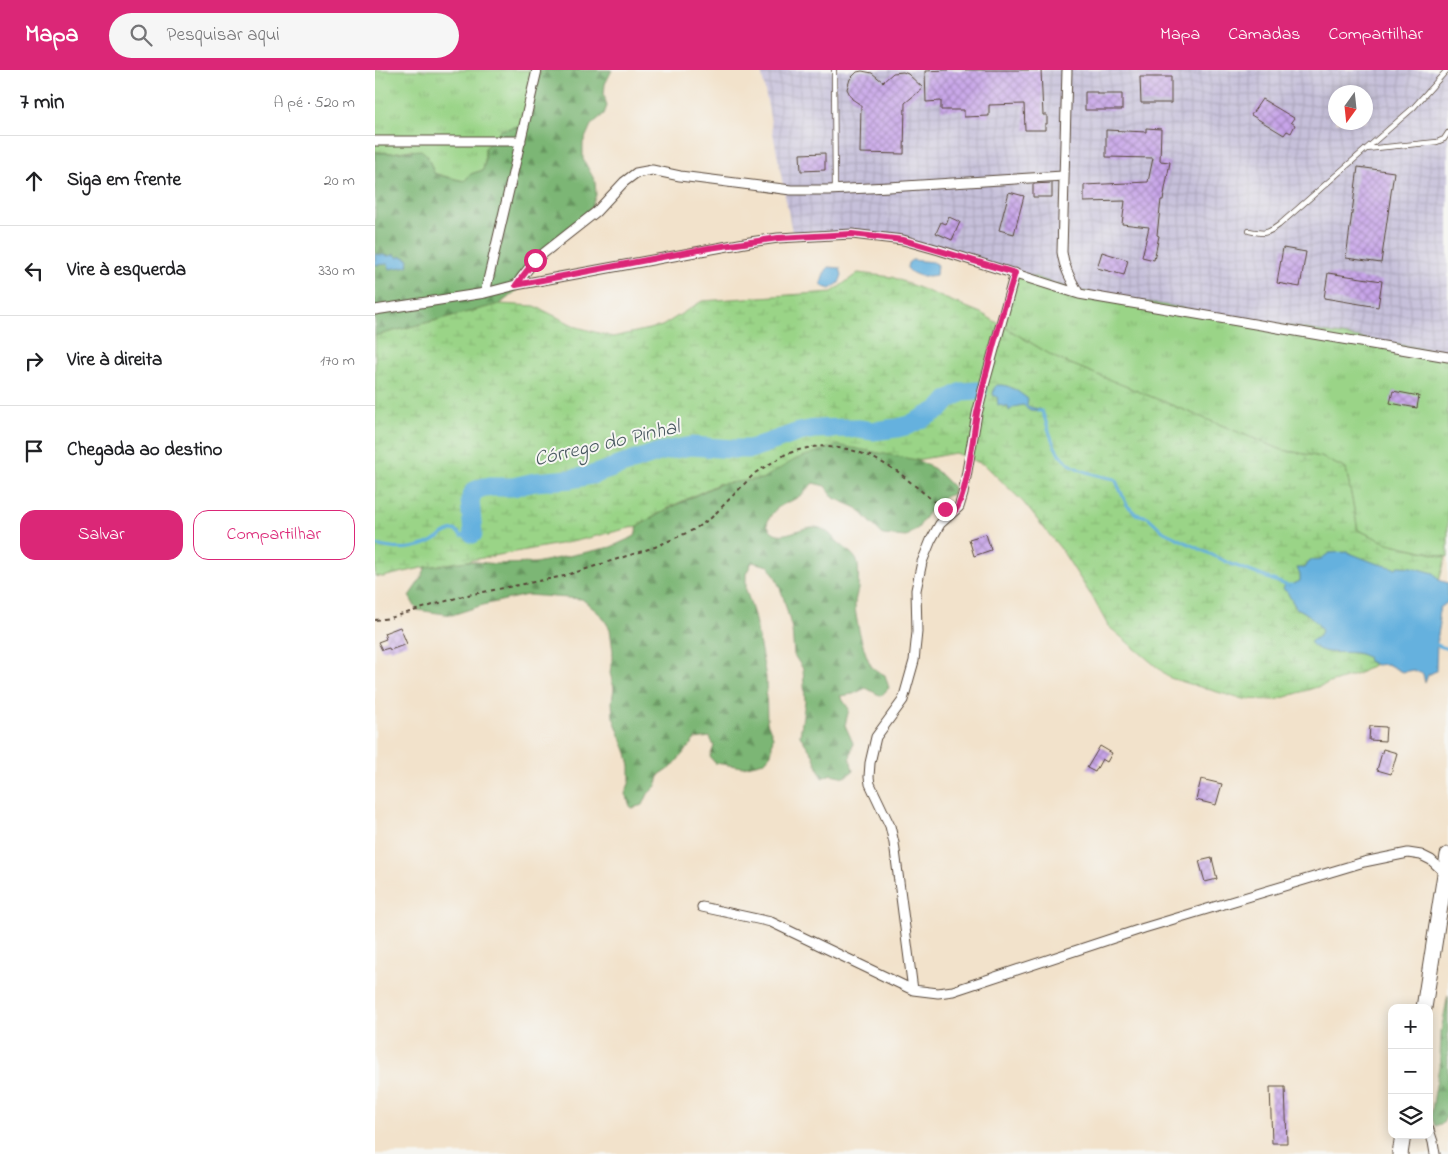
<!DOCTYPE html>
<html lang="pt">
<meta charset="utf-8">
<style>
body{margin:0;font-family:"Indie Flower",sans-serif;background:#f6f6f6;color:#202124}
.controls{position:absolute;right:15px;bottom:15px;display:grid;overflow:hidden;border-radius:10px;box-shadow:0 2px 12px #0003}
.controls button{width:45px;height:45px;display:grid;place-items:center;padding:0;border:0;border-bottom:1px solid #e0e0e0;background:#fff;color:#202124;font:25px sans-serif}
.compass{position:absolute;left:953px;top:15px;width:45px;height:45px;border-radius:50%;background:#fff;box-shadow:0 2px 12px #0003;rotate:195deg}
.stop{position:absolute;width:15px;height:15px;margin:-11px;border:4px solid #db2777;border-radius:50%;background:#fff}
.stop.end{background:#db2777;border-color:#fff;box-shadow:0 1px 5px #0008}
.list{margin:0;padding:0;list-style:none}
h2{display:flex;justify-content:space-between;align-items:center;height:65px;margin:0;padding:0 20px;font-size:21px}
h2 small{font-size:16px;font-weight:400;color:#757577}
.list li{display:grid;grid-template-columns:32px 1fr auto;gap:15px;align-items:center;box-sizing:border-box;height:90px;padding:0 20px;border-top:1px solid #e0e0e0}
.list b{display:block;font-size:19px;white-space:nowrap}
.list em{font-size:16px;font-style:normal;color:#757577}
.actions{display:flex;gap:10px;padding:15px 20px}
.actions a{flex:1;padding:11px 0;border:1px solid #db2777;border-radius:15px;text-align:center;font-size:18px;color:#db2777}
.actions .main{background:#db2777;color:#fff}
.icon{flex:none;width:28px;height:28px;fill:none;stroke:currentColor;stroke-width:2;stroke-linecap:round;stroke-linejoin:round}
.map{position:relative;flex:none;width:1073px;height:1084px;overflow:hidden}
header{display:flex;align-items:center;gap:30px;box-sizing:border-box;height:70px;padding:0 25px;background:#db2777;color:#fff}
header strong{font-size:24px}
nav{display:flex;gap:28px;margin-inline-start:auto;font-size:18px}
.search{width:350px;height:45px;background:#f6f6f6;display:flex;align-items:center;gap:12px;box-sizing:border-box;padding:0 18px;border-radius:28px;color:#757577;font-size:19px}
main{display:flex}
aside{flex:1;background:#fff}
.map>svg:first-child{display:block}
.industrial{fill:url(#industrial-grid);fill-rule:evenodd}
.grass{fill:url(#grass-tufts);stroke:#6a7f52}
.forest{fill:url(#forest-firs);stroke:#5b7049}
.wetland{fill:url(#wetland-marsh);stroke:#6a7f52}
.water{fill:#65b1de;stroke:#506e7e}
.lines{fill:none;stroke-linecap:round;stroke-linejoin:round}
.stream{stroke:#65b1de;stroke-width:3}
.river{stroke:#65b1de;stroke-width:19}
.building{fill:url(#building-cross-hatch)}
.service-casing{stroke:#564638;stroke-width:6}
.minor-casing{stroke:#564638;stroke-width:11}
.trunk-casing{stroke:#564638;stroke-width:17}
.path{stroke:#564638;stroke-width:2;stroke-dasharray:4 4;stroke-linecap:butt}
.service{stroke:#fff;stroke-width:4.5}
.minor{stroke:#fff;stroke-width:9}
.trunk{stroke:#fff;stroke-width:15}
.route{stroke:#db2777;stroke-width:6}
.labels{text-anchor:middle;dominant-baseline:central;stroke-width:4;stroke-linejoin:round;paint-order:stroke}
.water-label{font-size:21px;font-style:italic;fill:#4a5961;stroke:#f6f6f2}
</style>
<header>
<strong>Mapa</strong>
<div class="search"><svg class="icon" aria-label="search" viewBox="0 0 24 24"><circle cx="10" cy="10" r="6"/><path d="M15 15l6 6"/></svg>Pesquisar aqui</div>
<nav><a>Mapa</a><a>Camadas</a><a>Compartilhar</a></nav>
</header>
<main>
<aside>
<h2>7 min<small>A pé · 520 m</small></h2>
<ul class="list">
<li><svg class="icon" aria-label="ahead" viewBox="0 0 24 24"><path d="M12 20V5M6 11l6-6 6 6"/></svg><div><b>Siga em frente</b></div><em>20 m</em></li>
<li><svg class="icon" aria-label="left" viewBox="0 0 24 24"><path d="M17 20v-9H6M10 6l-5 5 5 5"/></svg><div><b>Vire à esquerda</b></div><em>330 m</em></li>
<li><svg class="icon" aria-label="right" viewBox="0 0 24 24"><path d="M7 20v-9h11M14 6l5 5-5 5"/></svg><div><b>Vire à direita</b></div><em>170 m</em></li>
<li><svg class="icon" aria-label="arrive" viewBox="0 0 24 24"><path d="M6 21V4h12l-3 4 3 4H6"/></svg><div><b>Chegada ao destino</b></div></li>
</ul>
<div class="actions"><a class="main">Salvar</a><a>Compartilhar</a></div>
</aside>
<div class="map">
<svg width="1073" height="1084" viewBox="0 0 1073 1084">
<defs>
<pattern id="industrial-grid" width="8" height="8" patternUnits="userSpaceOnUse" patternTransform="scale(1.25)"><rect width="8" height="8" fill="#c6c0da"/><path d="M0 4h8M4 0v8" fill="none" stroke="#aba5bb"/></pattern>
<pattern id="grass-tufts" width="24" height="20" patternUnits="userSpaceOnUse" patternTransform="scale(1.25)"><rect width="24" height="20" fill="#9ad487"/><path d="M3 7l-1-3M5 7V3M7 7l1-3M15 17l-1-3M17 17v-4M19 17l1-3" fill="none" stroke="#86b674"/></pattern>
<pattern id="forest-firs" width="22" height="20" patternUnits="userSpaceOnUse" patternTransform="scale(1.25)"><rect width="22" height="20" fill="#7bb674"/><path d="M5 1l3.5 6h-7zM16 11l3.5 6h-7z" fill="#66945f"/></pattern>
<pattern id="wetland-marsh" width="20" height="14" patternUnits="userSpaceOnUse" patternTransform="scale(1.25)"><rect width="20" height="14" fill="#9ad487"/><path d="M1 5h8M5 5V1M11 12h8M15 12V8" fill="none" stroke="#86b674"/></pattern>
<pattern id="building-cross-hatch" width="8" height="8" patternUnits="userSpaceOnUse" patternTransform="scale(1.25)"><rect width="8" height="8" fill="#c7a4e9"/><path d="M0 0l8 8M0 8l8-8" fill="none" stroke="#a386bc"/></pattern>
</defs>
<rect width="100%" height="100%" fill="#f6f6f2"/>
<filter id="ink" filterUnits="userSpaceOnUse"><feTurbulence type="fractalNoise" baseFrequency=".02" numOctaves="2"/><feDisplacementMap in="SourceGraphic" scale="10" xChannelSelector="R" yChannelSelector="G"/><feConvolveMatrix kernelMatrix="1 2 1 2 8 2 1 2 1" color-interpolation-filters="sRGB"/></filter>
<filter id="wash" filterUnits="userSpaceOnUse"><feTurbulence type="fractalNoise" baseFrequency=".0096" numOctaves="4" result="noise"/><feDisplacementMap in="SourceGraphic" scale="20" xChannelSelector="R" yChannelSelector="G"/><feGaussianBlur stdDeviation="1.12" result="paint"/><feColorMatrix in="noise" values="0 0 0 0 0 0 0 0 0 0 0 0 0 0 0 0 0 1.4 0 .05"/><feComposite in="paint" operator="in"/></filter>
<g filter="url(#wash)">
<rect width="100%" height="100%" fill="#f2e2cb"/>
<path class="industrial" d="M386 0H1073V283L699 220 495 163 417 162ZM961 22H991V52H961Z"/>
<path class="grass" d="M0 0H166L158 32 157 47 145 56 135 58 110 78V92L108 100 96 104 89 111 67 106 59 103 52 85 36 80 16 83 0 82Z
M642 201 699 220 1073 283V487L1012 473 983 460 971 399 946 387 907 380 681 288 628 256Z"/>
<path class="forest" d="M166 0H237L230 14 229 25 232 36 229 44 216 55 208 73V89L220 111 221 125 216 138 167 189 141 221 125 234 0 266V82L16 83 46 80 52 85 59 103 67 106 89 111 96 104 108 100 110 92V78L125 60 145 56 157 47 158 32Z
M459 367 542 390 560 399 578 417 577 424 570 427 553 443 543 458 531 467 508 465 482 438 459 428 450 416 438 413C434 417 430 422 426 425 411 436 399 433 392 454 402 476 423 456 440 457 451 458 457 467 465 474 471 479 476 482 481 489 485 495 483 512 483 519 482 524 480 529 480 534 480 548 489 585 497 597 500 600 506 603 510 605L514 618 506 626 491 618 478 624 465 626 474 639 470 655 478 673 475 688 478 701 470 707 456 704 447 708 438 685 425 666 430 631 428 599 419 585 417 559 408 526 401 508 394 496 377 492 371 504V520L379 545 391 607 392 652 398 667 396 684 389 692 368 697 340 693 335 687 339 676 335 667 320 669 296 698 285 704 281 716 273 724 268 735 256 738 250 724 255 711V696L252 683 238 647 237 631 239 618 235 603 238 582 235 559 227 546 207 529 152 525 108 535 77 545 42 540 34 526 45 510 51 497 91 491 122 494 160 493 236 477 260 466 263 456C325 419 392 394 459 367Z
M1073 925V1043L1068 1053 1060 1056 1056 1046 1065 990 1066 961Z"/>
<path class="wetland" d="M483 203 517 207 606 243 681 288 907 380 946 387 971 399 983 460 1012 473 1071 487 1059 529 1021 582 983 604 901 630 866 629 795 608 733 556 719 530 686 479 648 432 610 395 580 383 542 390 462 375 421 389 387 409 343 414 295 437 263 456 201 471 91 491 51 497 8 507 0 506V266L125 234 160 236 202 257 238 267 287 256 327 231 457 222Z"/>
<path class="water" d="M0 184 15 186 20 184 23 188 26 186 34 189 33 196 15 199 13 194 0 195Z
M537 190 558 192 562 194 561 205C551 207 539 207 532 198L533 193Z
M453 197 465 198 467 205 464 213 455 219 449 217 446 213 449 204Z
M622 315C635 314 642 321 653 329L652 335C656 339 662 337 667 341L655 340 648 335 639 337 634 341 633 337 623 335 622 327 618 325 619 318Z
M972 482 1000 493 1020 498 1024 496 1037 497 1059 503 1064 510 1073 513V532L1065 538 1063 546 1065 553 1062 570 1061 601 1053 605 1050 613 1048 604 1038 600 1027 602 1012 594 1001 595 993 591 992 587C974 576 950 591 935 572L944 566 947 561C942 551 932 542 921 538L912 522 908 519 910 515 914 516 925 511V505L922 498H930L935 490 946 489 954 483Z"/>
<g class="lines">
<path class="stream" d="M663 341H667C671 351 674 362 678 372 688 399 714 404 740 409L752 435 761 444 773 447 789 462 856 494 911 515H917
M0 475C21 480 40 481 59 470 69 465 67 462 80 460L87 466 98 464
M1059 574 1073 579"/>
<path class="river" d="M98 464 95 430 99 421 109 417H138L160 412 196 409 217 405 284 382 316 376 358 379H375L424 362 439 359 477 358 498 361 522 358 534 355 565 339 573 330 587 322 603 321"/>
</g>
<g id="blocks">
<path class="building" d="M571 0H666L668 45H672V54H670V60H650L649 34 614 35V46L589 47V40H566V31L551 32 550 1Z
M487 1 497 3 508 12 518 3 528 2 533 4 548 18 530 33 529 84 485 83 486 35 477 29 472 19 475 9 482 2Z
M765 7H796V33H766Z
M710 22H722V24H747V40H710Z
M887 29 919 48 916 52 920 55 916 63 912 61 909 65 876 45Z
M771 58 786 59 785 91 795 92 788 130H786L782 165 784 166 779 190 767 187 774 157 747 154 750 131 709 132V115L773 112 778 88 731 87V60L771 62Z
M450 83V100L426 101 425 84Z
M983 97 1019 102 1006 193 971 188Z
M677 113V127H658V114Z
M634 122 649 126 639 164 624 160Z
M574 147 585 152 577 170 561 163 566 152 571 154Z
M908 178 931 182 925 217 902 213Z
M727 182 753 190 749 205 722 198Z
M953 203 1007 211 1003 237 949 228Z
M1018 321 1044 326 1042 338 1015 333Z
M611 464 616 480 599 486 594 469Z
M25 557 32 574 15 580 14 578 7 580 3 572 11 569 9 563Z
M995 656 1011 657 1010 671 994 670Z
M725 676 737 683 732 692 727 689 720 702 712 698Z
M1008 679 1022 683 1016 704 1002 700Z
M826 709 847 714 841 735 821 730Z
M837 788 842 809 830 812 824 791Z
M895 1017H910L912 1073H897Z"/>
</g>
</g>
<g filter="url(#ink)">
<use href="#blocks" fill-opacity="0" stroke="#564638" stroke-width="1"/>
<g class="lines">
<defs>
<path id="service" d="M459 0 460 120
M991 79 1062 72 1069 69 1073 63
M874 161C889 164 892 164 904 155L1038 38 1072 0"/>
<path id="minor" d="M692 0 687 182C689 198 696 210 704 224
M0 71H146
M141 215 160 190 221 142 249 112 261 103 277 100 305 106 416 120H453L514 117 688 106
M110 223 162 0
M0 240 110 223 141 215 375 172 403 168 477 164 528 170 564 180 704 224 1073 287
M327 837 396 852 538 920 563 923 578 921 769 858 989 792 1033 783 1046 785 1056 790 1070 803
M538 920 519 773 515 756 495 714 494 707 495 693 501 667 528 630 539 591 542 562 541 520 547 492 556 470 565 454 584 437 588 424 602 344 610 312 640 203
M1054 1060 1058 1072 1060 1084"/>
<path id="trunk" d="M1049 938 1073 785
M1025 1084 1028 1065"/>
</defs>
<use href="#service" class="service-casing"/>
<use href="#minor" class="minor-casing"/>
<use href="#trunk" class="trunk-casing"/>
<path class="path" d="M0 550 15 548 88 526 189 506 280 477 318 460 336 448 380 403 411 384 427 379 444 376 473 379 495 386 522 401 567 438"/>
<use href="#service" class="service"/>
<use href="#minor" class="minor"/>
<use href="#trunk" class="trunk"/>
</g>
</g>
<g class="lines" filter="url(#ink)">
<path class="route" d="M160 190 141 215 334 178 403 168 477 164 528 170 640 203C625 249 612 296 602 343 598 365 592 429 579 442L570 439"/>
</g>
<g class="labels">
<g class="water-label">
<text transform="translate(232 374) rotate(-13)">Córrego do Pinhal</text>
</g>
</g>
</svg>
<div class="controls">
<button>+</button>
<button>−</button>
<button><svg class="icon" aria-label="layers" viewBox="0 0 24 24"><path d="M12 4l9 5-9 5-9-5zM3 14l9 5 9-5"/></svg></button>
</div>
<svg class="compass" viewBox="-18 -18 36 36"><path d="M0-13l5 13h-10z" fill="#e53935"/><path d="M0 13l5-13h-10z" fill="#757577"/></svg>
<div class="stop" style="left:160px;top:190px"></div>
<div class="stop end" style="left:570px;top:439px"></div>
</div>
</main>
